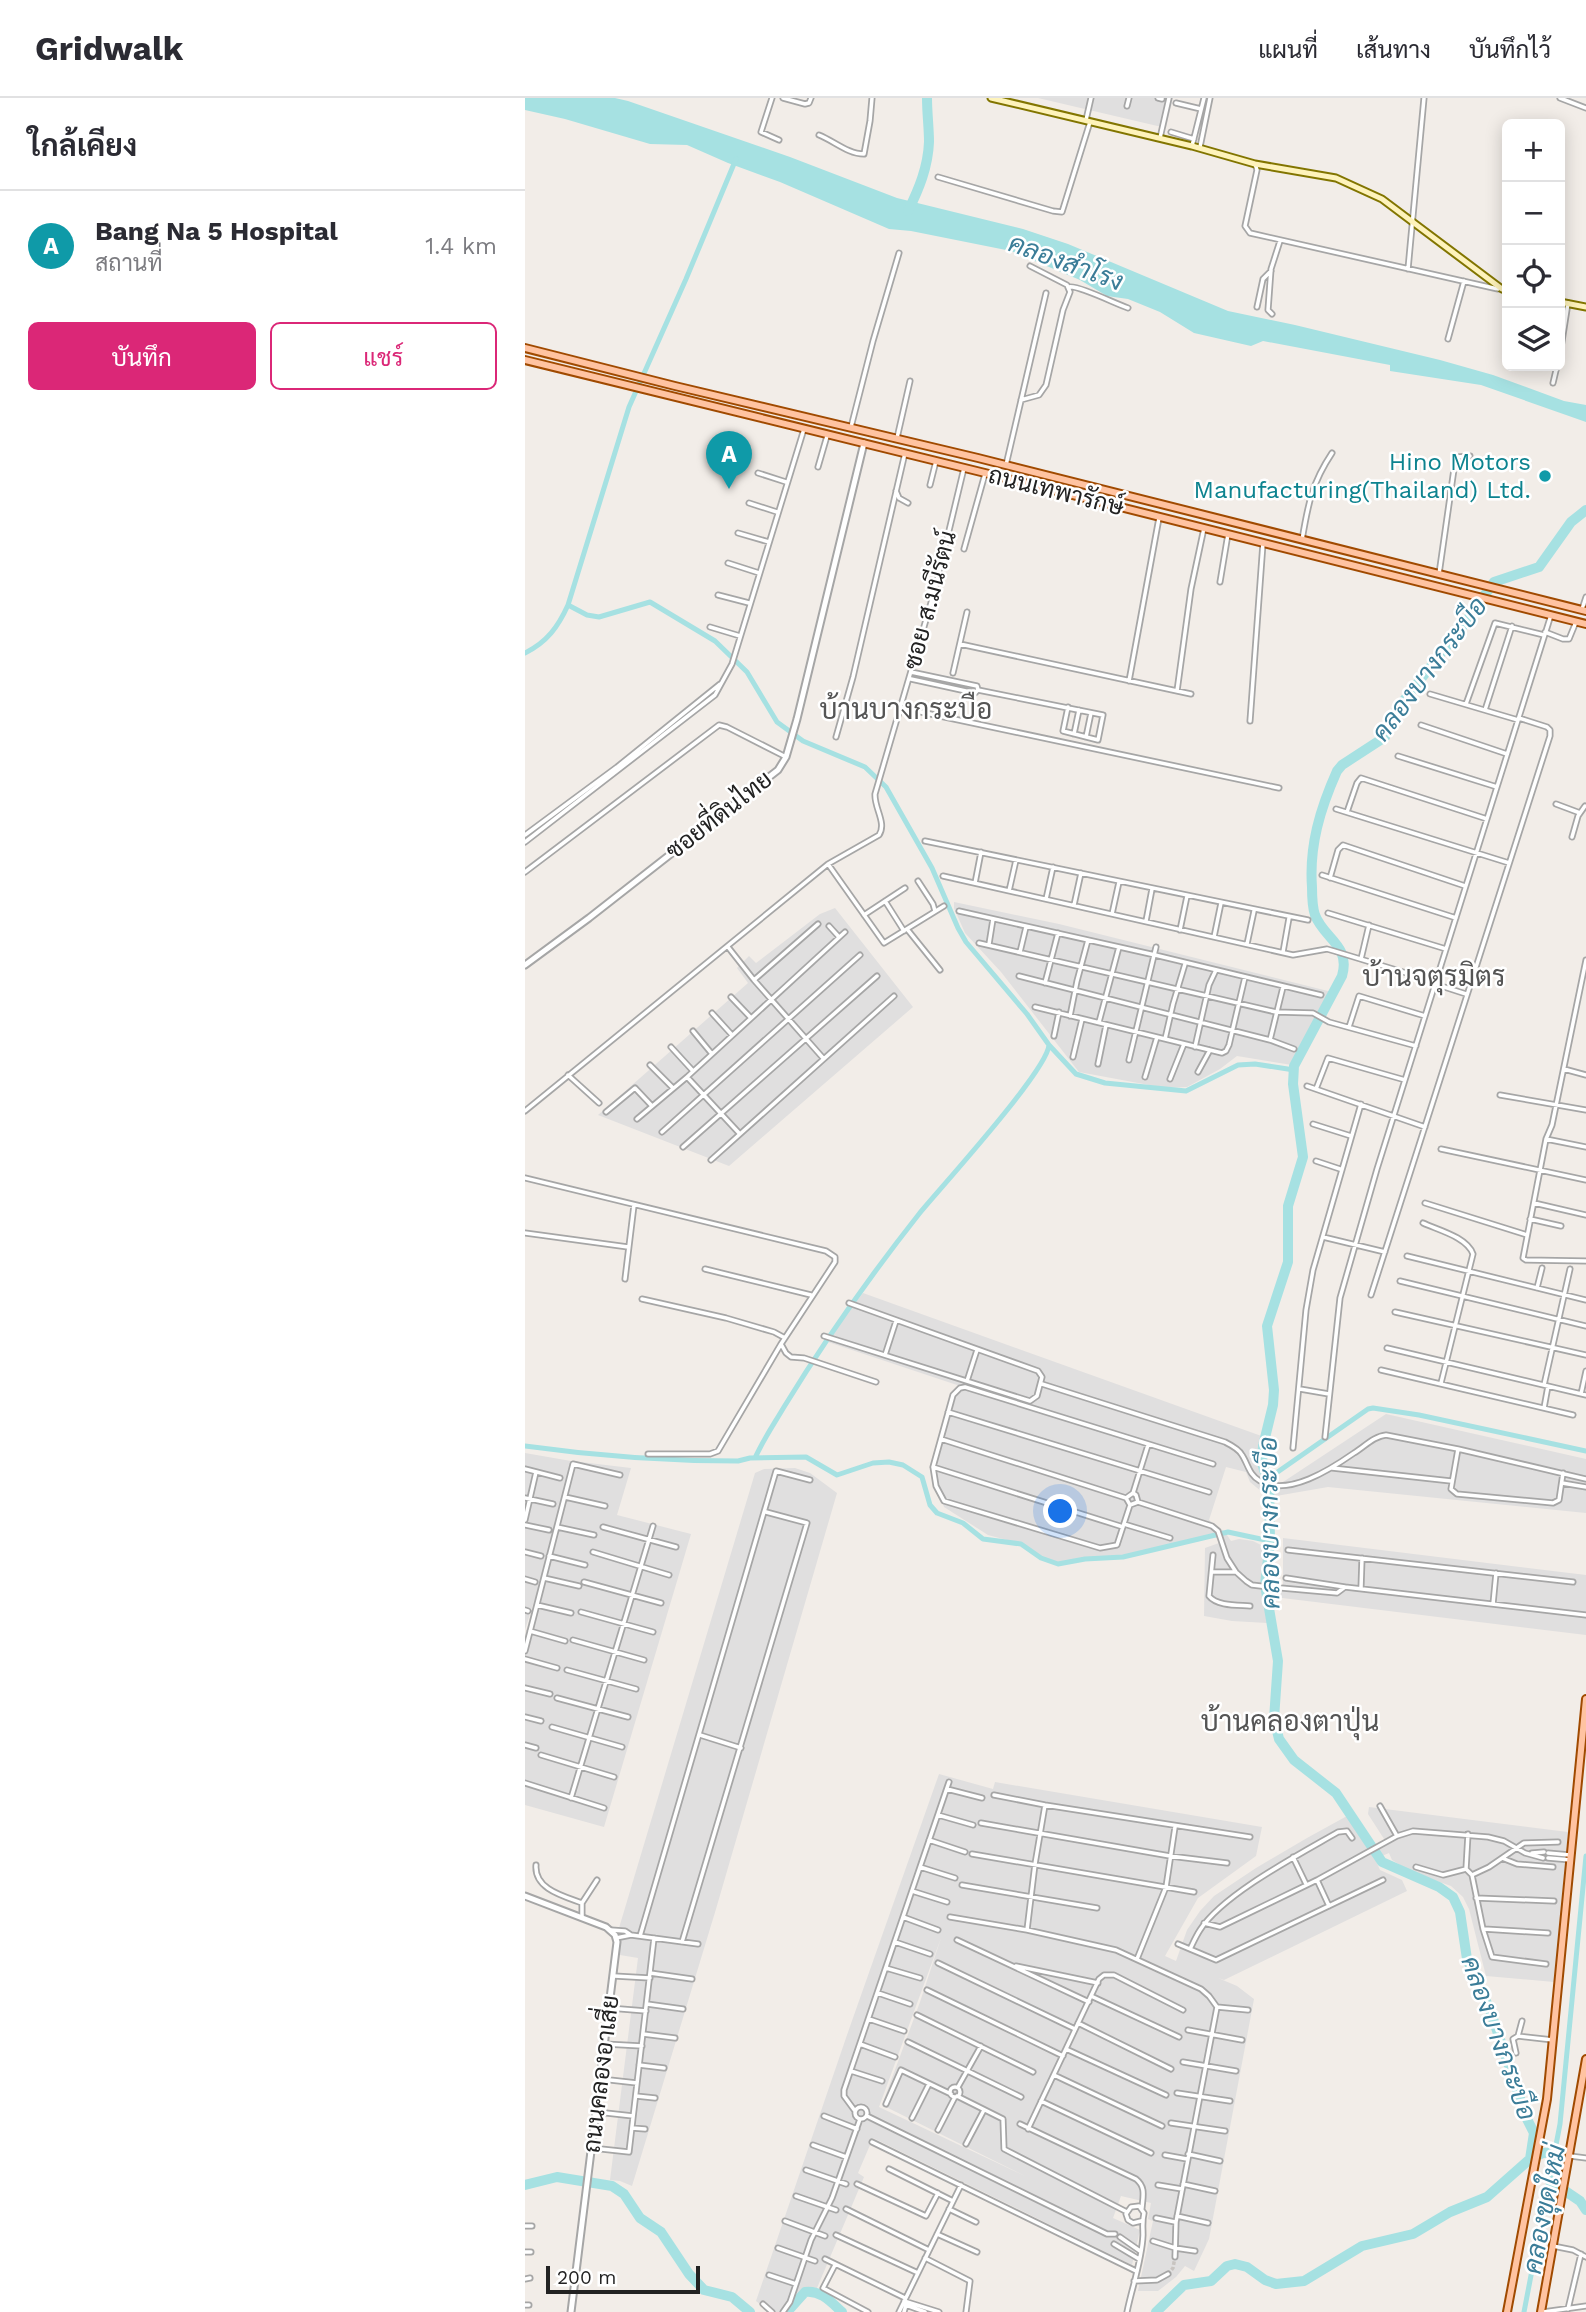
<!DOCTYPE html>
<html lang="th">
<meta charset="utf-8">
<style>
body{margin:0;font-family:"Work Sans",Sarabun,sans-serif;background:#f7f7f7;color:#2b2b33}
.controls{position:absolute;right:21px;top:21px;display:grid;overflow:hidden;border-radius:10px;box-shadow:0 4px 18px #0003}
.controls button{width:63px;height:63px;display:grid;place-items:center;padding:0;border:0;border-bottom:2px solid #e1e1e2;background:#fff;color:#2b2b33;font:35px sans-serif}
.scale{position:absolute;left:21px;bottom:18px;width:154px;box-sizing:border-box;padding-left:7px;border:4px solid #222;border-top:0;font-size:19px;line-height:24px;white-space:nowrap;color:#222;-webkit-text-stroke:5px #fff;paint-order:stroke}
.you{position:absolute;left:536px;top:1414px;width:24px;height:24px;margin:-18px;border:5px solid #fff;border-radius:50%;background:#1a73e8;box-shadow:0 0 0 10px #1a73e833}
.badge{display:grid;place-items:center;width:46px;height:46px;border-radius:50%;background:#db2777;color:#fff;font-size:23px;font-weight:700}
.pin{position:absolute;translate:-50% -58px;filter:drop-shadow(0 2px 4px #0008)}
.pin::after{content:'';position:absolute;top:37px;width:24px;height:21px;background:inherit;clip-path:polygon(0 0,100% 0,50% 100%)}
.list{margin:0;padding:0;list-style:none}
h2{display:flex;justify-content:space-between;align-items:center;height:91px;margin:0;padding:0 28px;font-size:30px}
h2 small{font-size:23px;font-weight:400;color:#7c7c81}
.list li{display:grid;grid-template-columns:46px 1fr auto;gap:21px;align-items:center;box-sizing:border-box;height:112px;padding:0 28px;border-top:2px solid #e1e1e2}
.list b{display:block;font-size:26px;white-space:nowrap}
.list p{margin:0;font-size:23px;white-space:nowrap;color:#7c7c81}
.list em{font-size:23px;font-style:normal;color:#7c7c81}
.actions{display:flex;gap:14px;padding:21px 28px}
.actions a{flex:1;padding:16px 0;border:2px solid #db2777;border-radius:10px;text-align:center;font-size:24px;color:#db2777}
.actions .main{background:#db2777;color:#fff}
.icon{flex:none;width:38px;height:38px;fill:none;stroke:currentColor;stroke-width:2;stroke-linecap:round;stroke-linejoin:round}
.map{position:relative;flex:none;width:1061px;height:2214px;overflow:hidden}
header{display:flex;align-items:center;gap:42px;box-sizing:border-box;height:98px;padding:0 35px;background:#fff;border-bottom:2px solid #e1e1e2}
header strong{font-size:33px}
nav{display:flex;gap:38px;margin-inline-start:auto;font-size:24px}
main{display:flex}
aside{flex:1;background:#fff}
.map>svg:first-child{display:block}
.residential{fill:#e0dfdf;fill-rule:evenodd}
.water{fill:#a6e1e2}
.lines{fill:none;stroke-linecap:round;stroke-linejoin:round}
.canal{stroke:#a6e1e2;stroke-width:5}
.river{stroke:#a6e1e2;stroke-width:10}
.minor-tunnel{stroke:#c8c4c0;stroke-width:3.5;stroke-dasharray:3.5 2;stroke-linecap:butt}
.minor-casing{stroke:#a6a6a6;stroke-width:7}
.tertiary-casing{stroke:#a6a6a6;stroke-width:9}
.secondary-casing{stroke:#827500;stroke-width:9}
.primary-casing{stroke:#a04a00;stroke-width:10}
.minor{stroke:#fff;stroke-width:3.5}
.tertiary{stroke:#fff;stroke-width:5}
.secondary{stroke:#fef3bb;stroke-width:5}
.primary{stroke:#ffc3a1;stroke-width:6}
.culture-dot{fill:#0f9aa8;stroke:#fff;stroke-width:2.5}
.labels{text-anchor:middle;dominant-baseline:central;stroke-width:5;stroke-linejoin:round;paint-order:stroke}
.culture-label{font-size:24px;fill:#0d838f;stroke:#fff;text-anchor:end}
.street-label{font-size:24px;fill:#222;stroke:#fff}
.water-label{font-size:26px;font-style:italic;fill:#3b7d98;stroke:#fff}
.quarter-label{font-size:28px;fill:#555;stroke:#fff}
</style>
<header>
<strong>Gridwalk</strong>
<nav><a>แผนที่</a><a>เส้นทาง</a><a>บันทึกไว้</a></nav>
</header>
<main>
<aside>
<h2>ใกล้เคียง<small></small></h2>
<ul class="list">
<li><span class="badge" style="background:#0f9aa8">A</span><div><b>Bang Na 5 Hospital</b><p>สถานที่</p></div><em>1.4 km</em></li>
</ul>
<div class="actions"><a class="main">บันทึก</a><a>แชร์</a></div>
</aside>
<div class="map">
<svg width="1061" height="2214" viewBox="0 0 1061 2214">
<rect width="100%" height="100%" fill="#f2ede8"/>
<path class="residential" d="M513 0H648L641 30Z
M429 804 534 826 807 894 767 967 712 958 695 971 662 989 640 990 554 974 476 874 440 835 429 810Z
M310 810 388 909 204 1068 73 1017 223 885 212 870 224 858 231 865 295 816Z
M338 1195 742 1340 743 1377 747 1385 755 1386 861 1316 1061 1361V1415L803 1389 751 1398 737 1394 725 1384 721 1374 701 1369 684 1422 700 1434 706 1443 714 1441 728 1443 744 1451 740 1486 758 1489V1440L1061 1477V1537L740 1498 742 1525 707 1523 679 1518 680 1450 694 1445 693 1441 689 1438 626 1454 565 1461 545 1465H532L516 1459 500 1447 463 1437 419 1409 407 1375 434 1289H438L300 1243Z
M0 1355 46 1363 38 1394 47 1363 106 1370 92 1417 166 1436 79 1729 0 1707V1537L10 1500 0 1532Z
M270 1370 285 1375 312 1395 191 1811 107 2088 95 2083 85 2082 113 1860 95 1857 94 1830 230 1375 239 1371Z
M414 1676 468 1691 470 1684 737 1729 731 1758 673 1800 640 1858 651 1863 662 1832 675 1813 689 1798 731 1770 782 1740 822 1718 845 1753 861 1744 843 1716 844 1709 1043 1734 1029 1884 961 1878 944 1811 938 1799 926 1788 886 1774 867 1762 864 1755 850 1761 855 1772 877 1782 882 1793 699 1882 693 1880 712 1888 729 1901 684 2141 669 2173 660 2168 651 2179 633 2193H613L628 2123 623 2121 626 2105 596 2098 588 2120 615 2132 607 2167 348 2040 333 2075 339 2079 292 2190 282 2192 261 2214H245L231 2203 322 1937ZM416 1840 395 1904 357 2007 500 2078 354 2009Z"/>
<path class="water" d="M0 0H90L103 3 265 59 372 100 498 131 543 146 703 213 770 227 915 262 968 277 1039 303 1061 307V324L956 287 865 273V267L738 243 726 248 669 235 635 214 603 201 582 198 555 182 486 153 386 133 364 131 255 84 203 65 162 47 125 46 40 21 0 12Z"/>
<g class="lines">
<path class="canal" d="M43 507 62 517 74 519 125 504 190 543 222 574 252 624 278 643 340 669 361 689 407 770 433 830 441 844 502 916 524 947C522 973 417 1088 394 1116 345 1178 300 1242 259 1309 249 1326 238 1342 230 1360
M0 555C22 544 33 529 43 507L104 309 161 181 211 61
M524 947 551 976 580 985 661 993 713 967 730 966 769 972
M0 1348C71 1358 141 1363 213 1363L225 1360 281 1359 312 1377 348 1365 364 1364 378 1367 397 1379 405 1407 412 1415 438 1425 458 1441 496 1446 516 1460 533 1466 560 1461 598 1459 703 1434 745 1443
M744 1380 843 1311 848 1310 894 1317 1061 1353
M999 2214 1035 2026 1061 1758"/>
<path class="river" d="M383 113C394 91 403 69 404 44 404 30 402 15 402 0
M1005 2061 1009 2035 1002 2021 965 1912 942 1861 935 1814 928 1799 914 1789 857 1764 811 1695 769 1662 754 1641 749 1621 753 1563 740 1487 745 1443 744 1380 739 1372 737 1365 738 1348 748 1307 749 1292 742 1228 763 1164V1108L778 1059 768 986 769 968 817 878C826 847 799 841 790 817 787 808 787 798 787 789 784 748 795 711 812 673L817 667 860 639 872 611 937 529 969 484 1014 469 1046 424 1061 412
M1024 2082 1055 2103 1061 2112
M0 2087 32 2079 87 2088 99 2096 115 2120 136 2134 164 2176 179 2192 207 2199 225 2214
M262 2214 280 2194C296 2192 306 2204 317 2214
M631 2214 659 2187 686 2183 702 2168 710 2166 722 2169 740 2182 751 2186 779 2183 837 2148 888 2136 925 2114 962 2099 1005 2061 1018 2055 1030 2054"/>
<path class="minor-tunnel" d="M643 2176 648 2170 650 2159"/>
<defs>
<path id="minor" d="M247 0 236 34 254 42
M258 0 280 6 284 5 286 0
M633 0 637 1
M1035 0 1061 10
M651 5 676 11
M602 8 604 0
M561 22 566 0
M646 34 669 41
M294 37C309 43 323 56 339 56L345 23 347 0
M635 40 644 0
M667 48 679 0
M675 49 685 0
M730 66 732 72 720 128 725 135 973 191
M413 79 528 113 537 114 565 24
M883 171 899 0
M544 189C553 187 591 206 603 210
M732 209 738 181 746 173
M747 216 743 212 746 171 755 143
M923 241 939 183
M1035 256 1043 205
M1028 285 1032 268
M496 302 514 297 521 287 538 212 545 194 542 187 505 168
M326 329 348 243 374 155
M372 340 385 283
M481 367 521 195
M293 369 302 338
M233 375 261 384
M405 387 411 363
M371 393 374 400 383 405
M224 405 252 414
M213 435 244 444
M777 442C783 406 787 385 807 355
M439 451 460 376
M203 465 234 475
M914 476 930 364 932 359 945 358
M695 484 703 436
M193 497 224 505
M1057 511 1061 499
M185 529 215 538
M1020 534 1038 541H1044L1051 524
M435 546 666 596
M428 575 442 514
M386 581 450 595 453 592 452 588 386 574
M604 583 634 420
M453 592 578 617 573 642 538 633 543 609
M652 593 666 491 679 430
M905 596 993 622
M941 606 970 525 1019 537
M377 610 754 690
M960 612 987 528
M725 623 738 445
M896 627 982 656
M549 636 554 612
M311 639 328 579 380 355
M561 639 566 615
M873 658 972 689
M1031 706 1055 715
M811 711 984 765
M822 714 832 685 836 680 962 721
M0 737 92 669 195 586
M1047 739 1053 718 1060 708
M400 743 783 822
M0 744 190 597 207 566 279 331
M303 766 359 845 419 808
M0 774 194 627 202 629 261 659
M797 777 931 820
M418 778 768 857 802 851 809 853 911 884
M805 780 813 752 818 747 940 788
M393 783 408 806 410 813
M450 785 456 754
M484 793 491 762
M521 801 528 769
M360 803 379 833
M549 807 556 775
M434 813 630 857 796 897
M803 815 921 851
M587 816 594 784
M339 817 380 790
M621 823 627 791
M304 828 314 839
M382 831 415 872
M655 832 662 798
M689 839 696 805
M454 845 751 914 788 915 804 924 891 948
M464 846 468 821
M722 846 729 813
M203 849 229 882 298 960
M495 854 501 829
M758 854 764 820
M836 861 844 827
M1061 862 1027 1027 1021 1041 998 1160 1001 1162 1061 1163
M494 878 745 942 769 951
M229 882 293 826
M520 885 533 835
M910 886 941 896
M206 899 226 920
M510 909 697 955 701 953 704 947 720 879
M187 915 207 937
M545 918 552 883 563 842
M574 924 594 849
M824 929 834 898 900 918
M168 933 187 956
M529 938 534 914
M640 941 648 906 660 866
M745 942 758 889
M146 949 168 973
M670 949 684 887 691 872
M548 959 557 921
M604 962 631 849
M573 966 581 927
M125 967 148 990
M1039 971 1061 977
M673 974 685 952
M43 977 74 1005
M162 979 214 1035
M620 979 632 939
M645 981 659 946
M782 988 900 1029
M791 991 803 960 880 982
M975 997 1061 1012
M0 1013 303 766 354 737C362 725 349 710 350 696L410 491 439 370
M81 1014 110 990 127 1008
M112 1021 162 979 320 834
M788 1026 826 1038
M137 1034 335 857
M1021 1041 1061 1049
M158 1049 352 878
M916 1051 1061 1082
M186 1062 369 898
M791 1063 815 1071
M0 1080 301 1153 310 1159V1164L256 1246 193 1353 185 1356H123
M900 1105 1002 1137
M1009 1105 1061 1117
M1005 1121 1036 1128
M898 1125C913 1132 942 1139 948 1156L916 1285
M0 1135 103 1149
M798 1139 860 1154
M882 1158 1061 1202
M180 1171 286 1197
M100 1181 109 1107
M875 1183 1061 1228
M1012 1190 1017 1170
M846 1197 1025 638V632L1022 629 994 620
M117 1201 201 1220 249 1234 260 1240
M870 1214 1061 1257
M299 1238 505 1303 512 1298 517 1279 513 1273 324 1205
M256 1246 261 1255 266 1259 279 1260 351 1284
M862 1250 1061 1297
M360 1257 371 1223
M856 1272 1048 1317
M442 1283 452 1252
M517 1286 700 1344C706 1347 714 1351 717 1357 723 1366 724 1377 735 1383 763 1399 806 1371 829 1355 839 1349 849 1338 861 1337L933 1351 1061 1381
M1019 1287 1045 1171
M775 1291 804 1296
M1056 1296 1061 1273
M1019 1310 1023 1288
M423 1314 684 1394
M800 1339 815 1200 852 1071 1026 517
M416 1341 601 1400
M768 1350 781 1212 788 1172 836 1006
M933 1351 926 1391 932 1396 1028 1405 1034 1402 1038 1375
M408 1369 598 1429
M807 1370 926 1383
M0 1371 35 1380
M1037 1385 1061 1389
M608 1395 611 1397 613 1404 605 1407 601 1400 608 1395 623 1347
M40 1399 80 1408
M0 1400 28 1406
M613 1404 687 1428 693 1433 702 1460 711 1474 721 1483 727 1487 744 1489 812 1495 820 1489 1061 1517
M605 1407 592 1447 575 1450 419 1403 411 1388 408 1369 428 1297 435 1290 440 1289 688 1366
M0 1422 11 1374
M599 1426 645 1440
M0 1427 24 1432
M32 1429 69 1437
M78 1429 151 1449
M763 1452 1048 1484
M0 1454 16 1458
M68 1454 144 1477
M688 1457 684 1498C692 1508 712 1507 725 1508
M24 1458 60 1467
M687 1474H711
M19 1480 54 1488
M761 1480 820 1489
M0 1481 10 1484
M59 1484 136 1505
M836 1490 837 1460
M968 1506 971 1475
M12 1507 46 1515
M0 1512 3 1513
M56 1514 128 1534
M5 1533 40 1543
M48 1542 119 1562
M0 1553 48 1366 95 1377
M0 1561 32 1570
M42 1572 111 1591
M0 1590 25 1596
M32 1600 103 1619
M0 1619 16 1623
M27 1629 97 1649
M175 1637 216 1650
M0 1647 11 1650
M16 1657 89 1679
M0 1685 79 1710
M422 1691 457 1700
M469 1697 520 1707 725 1739
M46 1700 128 1428
M855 1708 872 1738
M413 1717 448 1727
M456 1725 645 1758 702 1765
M404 1742 440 1754
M1007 1755 1019 1754
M1023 1755 1045 1757
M447 1756 669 1794
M768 1759 781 1786
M977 1760 992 1766 1028 1769
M1023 1760 1046 1762
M11 1767C9 1791 38 1798 57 1805V1820
M395 1769 430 1780
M891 1769 918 1777 941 1771 947 1777 958 1831 967 1859 1021 1866
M941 1771 943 1736
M947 1777 964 1769 999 1745 1033 1744
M792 1782 804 1808
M437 1787 572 1810
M387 1793 422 1804
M951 1800 1029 1803
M57 1805 72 1782
M378 1819 413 1832
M425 1819 502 1832 591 1852 676 1891 684 1898 692 1909 651 2124 650 2159
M679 1825 695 1829 792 1782 872 1738 888 1733 963 1739 979 1743 1000 1755 1018 1760
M959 1831 1023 1835
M86 1832 100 1833 106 1837 173 1846
M502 1832 510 1766 520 1707
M115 1838 251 1373 285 1382
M91 1840 106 1837
M432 1842 564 1904
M157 1844 282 1425 241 1414
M370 1844 405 1856
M653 1846 691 1862 858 1782
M665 1851C668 1845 671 1838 675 1832 698 1796 775 1756 813 1734L822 1733 827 1740
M612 1861 641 1789 650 1729
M413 1865 550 1931
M491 1868 573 1885
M361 1870 395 1880
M125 1875 167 1881
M89 1878 125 1880
M402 1892 538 1958
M353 1895 385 1906
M566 1898 654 1939
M122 1906 158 1911
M692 1909 723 1912
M84 1910 121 1913
M392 1917 508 1974
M344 1921 379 1933
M553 1925 646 1971
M663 1932 717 1942
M118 1936 150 1940
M993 1938 1028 1942
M383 1944 496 1999
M80 1946 117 1948
M335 1946 370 1959
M541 1951 641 1997
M991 1955 988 1941 993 1938 997 1923
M658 1964 711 1973
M114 1967 139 1970
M326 1973 357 1983
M529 1977 637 2028
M76 1981 112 1985
M425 1994a5 5 0 1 1 10 0a5 5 0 1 1-10 0Z
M433 1989 456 1948
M652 1995 705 2003
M111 1998 130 2000
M432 1998 478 2021 479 2051 602 2114
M516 2003 626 2055
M361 2006 376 1972 426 1996
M330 2015a6 6 0 1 1 12 0a6 6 0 1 1-12 0Z
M330 2013 319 1998V1992L424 1684
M72 2014 108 2018
M299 2018 332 2031
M342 2018 582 2136H590
M387 2020 404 1986
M646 2025 700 2033
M495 2026 611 2081C621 2089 618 2098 617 2110
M107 2030 120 2031
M503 2031 574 1881 579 1877H589L658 1912
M413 2032 430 1999
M347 2044 611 2173
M441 2046 459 2012
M288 2047 321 2059
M67 2050 104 2054 129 1840
M663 2056 695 2063
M640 2057 662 2061
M1045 2058 1061 2060
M364 2071 428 2103
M281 2072 321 2086
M332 2086 401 2118 413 2095
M658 2086 690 2093
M633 2087 657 2091
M271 2098 311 2112
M321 2111 404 2152
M424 2111 451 2124
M652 2118 683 2125
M631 2120 650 2124
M260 2123 300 2138
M0 2128H7
M412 2136 452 2154
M311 2137 393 2175
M595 2139 615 2153
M628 2143 650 2150 670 2153
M589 2146 614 2161
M1028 2148 1048 2152 1061 2159
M253 2150 290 2163
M0 2154H6
M400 2160 445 2183 441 2214
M300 2161 380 2200
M310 2167 298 2190 343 2214
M244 2177 271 2186
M0 2181 5 2180
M609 2183 632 2182 643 2176
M379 2203 414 2214
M238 2206 247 2214
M0 2207H4
M1043 2211 1056 2156
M258 2214 265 2204 286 2142 307 2100 335 2021
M374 2214 436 2087
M379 2214 381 2207 400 2214
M602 2214C607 2189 617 2163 618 2137 618 2128 617 2124 619 2115L614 2108 606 2109 601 2116 603 2122 608 2125 616 2123
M1018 2214 1061 2208"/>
<path id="tertiary" d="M0 867 64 820 253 672 261 659 272 621 339 345
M0 1798 81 1829 90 1837 92 1844 46 2214"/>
<path id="secondary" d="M466 0 667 48 730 66 811 80 857 101 977 191 982 192
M1035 204 1061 209"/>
<path id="primary" d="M0 250 150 288 453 360 1061 513
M0 262 460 375 1061 526
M982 2214 1022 2001 1061 1601
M1016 2214 1061 1961"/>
</defs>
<use href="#minor" class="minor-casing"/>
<use href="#tertiary" class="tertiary-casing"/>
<use href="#secondary" class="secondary-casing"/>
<use href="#primary" class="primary-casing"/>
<use href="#minor" class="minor"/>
<use href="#tertiary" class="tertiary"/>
<use href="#secondary" class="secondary"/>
<use href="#primary" class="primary"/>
</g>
<circle class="culture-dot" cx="1020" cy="378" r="7"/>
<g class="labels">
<g class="culture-label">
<text x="1006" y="364">Hino Motors<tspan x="1006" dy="28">Manufacturing(Thailand) Ltd.</tspan></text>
</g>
<g class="street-label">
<text transform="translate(531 393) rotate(14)">ถนนเทพารักษ์</text>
<text transform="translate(405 502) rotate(-75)">ซอย ส.มนีรัตน์</text>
<text transform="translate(194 717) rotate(-38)">ซอยที่ดินไทย</text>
<text transform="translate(76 1976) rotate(-83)">ถนนคลองอาเสี่ย</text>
</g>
<g class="water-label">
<text transform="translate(541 164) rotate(20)">คลองสำโรง</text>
<text transform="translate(904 571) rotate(-53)">คลองบางกระบือ</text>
<text transform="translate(744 1425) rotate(-91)">คลองบางกระบือ</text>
<text transform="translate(974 1940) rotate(70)">คลองบางกระบือ</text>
<text transform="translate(1019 2111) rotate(-79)">คลองขุดใหม่</text>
</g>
<g class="quarter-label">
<text x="381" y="611">บ้านบางกระบือ</text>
<text x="909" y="878">บ้านจตุรมิตร</text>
<text x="765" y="1623">บ้านคลองตาปุ่น</text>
</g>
</g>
</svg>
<div class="controls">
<button>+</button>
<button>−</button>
<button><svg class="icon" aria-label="locate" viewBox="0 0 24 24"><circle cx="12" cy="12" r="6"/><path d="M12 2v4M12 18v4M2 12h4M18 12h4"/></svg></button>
<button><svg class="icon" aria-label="layers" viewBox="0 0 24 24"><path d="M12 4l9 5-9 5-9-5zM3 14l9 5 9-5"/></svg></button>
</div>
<div class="scale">200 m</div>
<div class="you"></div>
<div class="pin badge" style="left:204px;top:391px;background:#0f9aa8">A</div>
</div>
</main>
